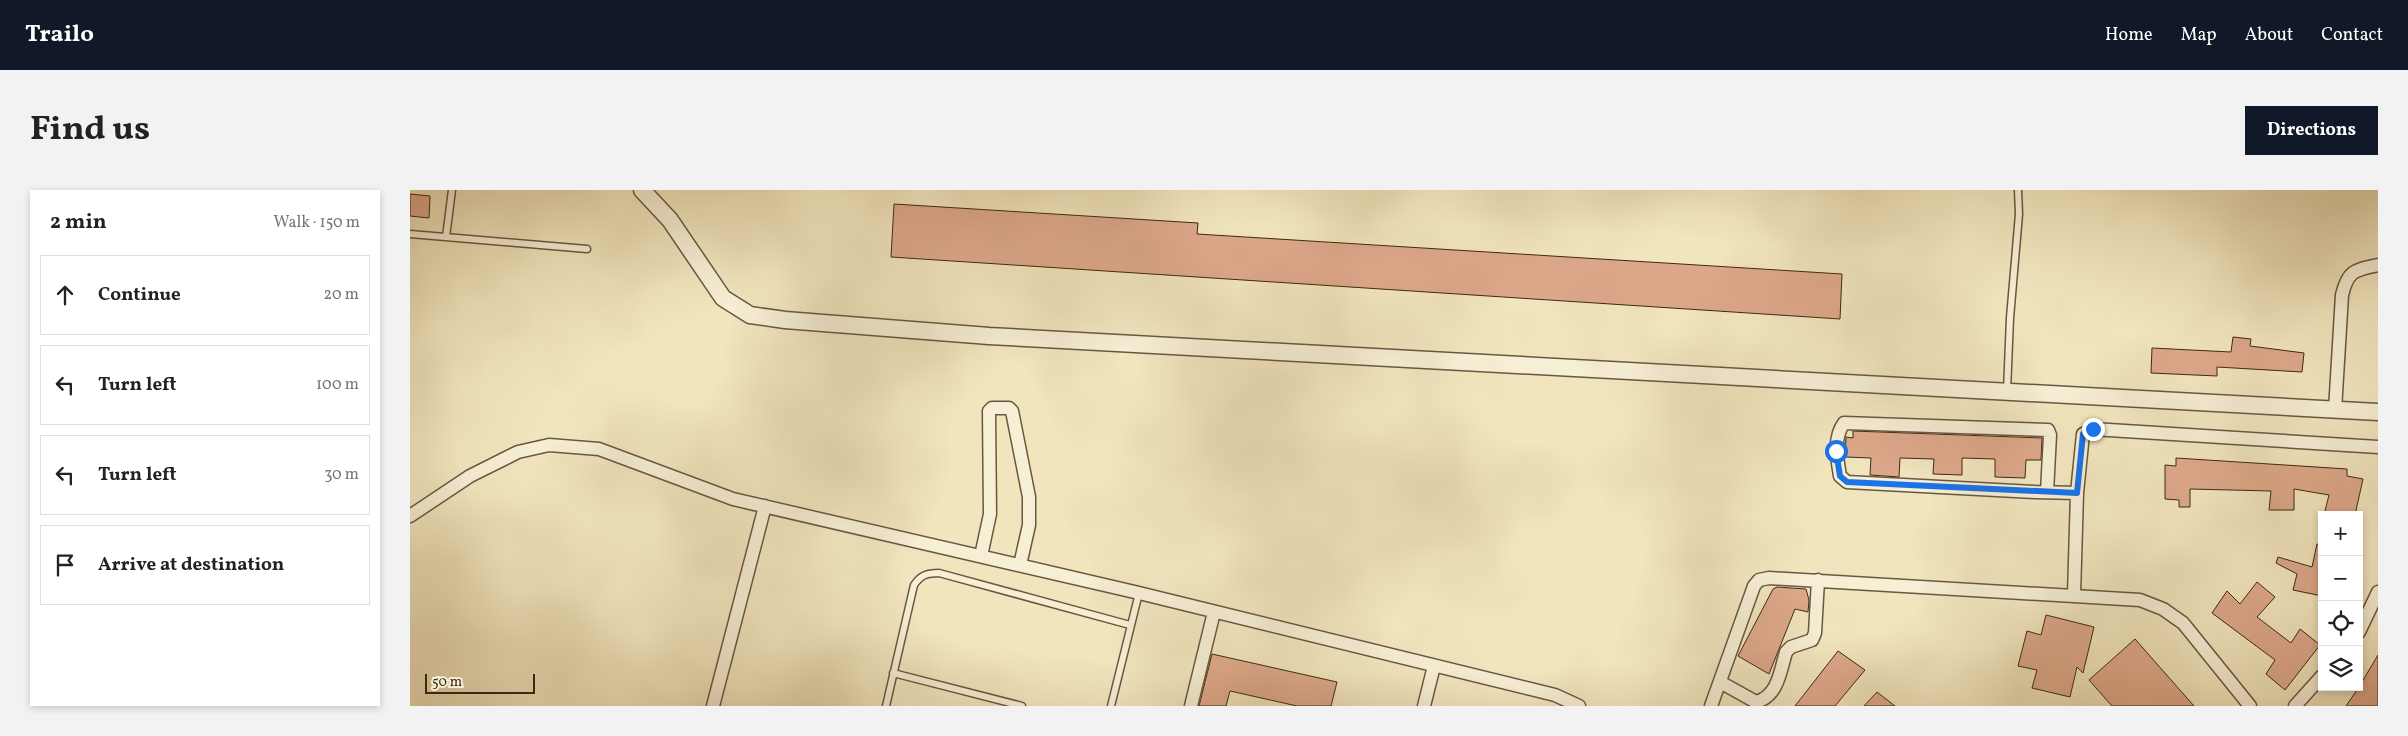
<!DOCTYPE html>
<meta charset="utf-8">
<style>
body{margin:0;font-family:Vollkorn,serif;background:#f2f2f2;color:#222}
.controls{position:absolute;right:15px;bottom:15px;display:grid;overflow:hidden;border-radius:0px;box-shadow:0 2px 8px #0003}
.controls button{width:45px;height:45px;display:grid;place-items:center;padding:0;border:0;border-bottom:1px solid #e0e0e0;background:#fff;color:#222;font:25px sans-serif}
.scale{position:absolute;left:15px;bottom:12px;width:110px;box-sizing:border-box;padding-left:5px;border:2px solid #3b2916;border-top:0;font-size:14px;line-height:18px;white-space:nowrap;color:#3b2916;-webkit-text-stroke:4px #f6eed5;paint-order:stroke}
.stop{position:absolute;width:15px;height:15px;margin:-11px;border:4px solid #1a73e8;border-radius:50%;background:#fff}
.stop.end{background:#1a73e8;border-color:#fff;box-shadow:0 1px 5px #0008}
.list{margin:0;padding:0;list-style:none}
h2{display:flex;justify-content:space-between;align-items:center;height:65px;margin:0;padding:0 20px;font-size:21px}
h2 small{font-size:16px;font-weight:400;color:#767676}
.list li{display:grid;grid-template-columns:32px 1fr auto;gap:15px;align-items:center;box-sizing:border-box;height:80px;margin:0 10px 10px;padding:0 10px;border:1px solid #e0e0e0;border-radius:0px}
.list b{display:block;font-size:19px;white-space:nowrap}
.list em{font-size:16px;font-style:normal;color:#767676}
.icon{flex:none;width:28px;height:28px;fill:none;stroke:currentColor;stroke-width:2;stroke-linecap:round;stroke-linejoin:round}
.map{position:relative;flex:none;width:1968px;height:516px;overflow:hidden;border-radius:0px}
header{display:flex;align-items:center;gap:30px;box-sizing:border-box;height:70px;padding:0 25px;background:#111827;color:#fff}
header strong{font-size:24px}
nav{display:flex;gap:28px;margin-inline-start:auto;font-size:18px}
.intro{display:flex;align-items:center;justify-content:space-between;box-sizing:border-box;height:120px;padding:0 30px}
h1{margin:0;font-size:35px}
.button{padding:12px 22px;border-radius:0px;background:#111827;color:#fff;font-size:18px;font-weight:700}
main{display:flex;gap:30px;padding:0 30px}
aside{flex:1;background:#fff;border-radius:0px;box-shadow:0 2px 8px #0003}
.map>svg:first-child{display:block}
.building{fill:#dda88a;stroke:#3b2916}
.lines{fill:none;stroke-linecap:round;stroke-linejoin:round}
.service-casing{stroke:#685840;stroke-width:9}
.minor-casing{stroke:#685840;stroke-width:15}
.tertiary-casing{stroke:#685840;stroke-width:19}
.service{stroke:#f6eed5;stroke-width:6}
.minor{stroke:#f6eed5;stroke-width:12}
.tertiary{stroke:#f6eed5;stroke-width:16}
.route{stroke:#1a73e8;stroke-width:6}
</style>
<header>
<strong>Trailo</strong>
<nav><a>Home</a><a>Map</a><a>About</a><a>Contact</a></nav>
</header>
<div class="intro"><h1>Find us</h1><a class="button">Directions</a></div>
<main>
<aside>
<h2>2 min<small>Walk · 150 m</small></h2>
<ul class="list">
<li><svg class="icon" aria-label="ahead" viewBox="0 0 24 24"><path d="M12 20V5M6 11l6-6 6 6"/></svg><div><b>Continue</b></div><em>20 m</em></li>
<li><svg class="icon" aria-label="left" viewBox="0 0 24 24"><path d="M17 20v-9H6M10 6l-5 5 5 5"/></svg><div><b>Turn left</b></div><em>100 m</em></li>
<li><svg class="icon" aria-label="left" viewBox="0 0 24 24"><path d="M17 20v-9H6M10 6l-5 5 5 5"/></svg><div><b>Turn left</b></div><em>30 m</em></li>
<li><svg class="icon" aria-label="arrive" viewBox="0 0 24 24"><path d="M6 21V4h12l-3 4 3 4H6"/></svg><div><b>Arrive at destination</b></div></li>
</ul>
</aside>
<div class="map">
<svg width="1968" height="516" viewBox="0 0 1968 516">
<rect width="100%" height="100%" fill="#f1e5be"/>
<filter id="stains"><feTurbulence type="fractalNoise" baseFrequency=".004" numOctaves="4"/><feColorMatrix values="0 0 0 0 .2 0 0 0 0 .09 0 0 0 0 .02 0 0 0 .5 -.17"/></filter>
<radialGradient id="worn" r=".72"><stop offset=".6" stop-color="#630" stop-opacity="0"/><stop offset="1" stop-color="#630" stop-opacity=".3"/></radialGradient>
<path class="building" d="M0 4 20 6 19 28 0 26Z
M484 14 788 33 787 44 1432 84 1430 129 481 67Z
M1823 147 1841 149 1840 156 1894 163 1892 182 1807 177V186L1741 183 1742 158 1821 162Z
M1443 241 1632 248 1631 270H1616L1615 288 1585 287V269L1552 268V285L1523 284 1524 269 1490 268 1489 287 1460 285 1461 268 1435 267 1436 247 1443 248Z
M1766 268 1937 279V286L1953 289 1945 325H1914L1919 305 1884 299V320H1859L1861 301 1780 299V317H1769V310L1755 309V275L1766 276Z
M1907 354 1912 355V406L1883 400 1887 384 1866 373 1868 367 1902 377Z
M1847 392 1865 407 1847 427 1881 453 1890 439 1910 455 1875 500 1856 484 1865 470 1802 423 1817 401 1830 414Z
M1367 397 1396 399 1399 410 1398 422 1385 419 1359 484 1328 466 1363 399Z
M1636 425 1684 437 1673 483 1667 477 1660 507 1622 498 1627 480 1608 476 1617 441 1631 445Z
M1725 449 1784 516H1702L1679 490Z
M1428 461 1455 480 1425 516H1385Z
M802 464 927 492 921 516H887L820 501 816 516H789Z
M1968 465V516H1936L1949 497Z
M1467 502 1485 516H1454Z"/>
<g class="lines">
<defs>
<path id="service" d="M0 44 177 59
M36 47 42 0
M1597 201 1600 128 1609 24 1608 0
M483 483 612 516
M476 516 504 395C511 385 517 383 529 383L720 435
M701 516 729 403"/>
<path id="minor" d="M1925 220 1932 105C1938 80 1945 80 1968 75
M1637 302 1640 245 1638 240 1434 233C1423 248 1427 268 1430 286L1437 292 1625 302 1667 303
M0 326 60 286 108 262 139 255 189 259 323 309 729 403 1145 505 1169 516
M571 366 580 324 579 221 582 218H599L602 221 619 307V335L610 375
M1664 405 1667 303 1673 244 1683 239 1968 257
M1949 442 1968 402
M1310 492 1346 512C1368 506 1370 482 1376 462L1381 457 1402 450 1405 443 1408 390
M303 516 355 316
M781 516 804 422
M1014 516 1024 476
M1301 516 1344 396 1349 390 1359 388 1730 410 1753 419 1773 433 1840 516
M1885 516 1912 486"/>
<path id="tertiary" d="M232 0 260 30 313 108 340 125 375 130 579 146 1968 222"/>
</defs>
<use href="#service" class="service-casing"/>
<use href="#minor" class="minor-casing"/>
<use href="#tertiary" class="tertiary-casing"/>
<use href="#service" class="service"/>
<use href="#minor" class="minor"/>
<use href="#tertiary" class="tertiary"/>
</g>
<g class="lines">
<path class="route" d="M1426 261 1430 286 1437 292 1667 303 1673 244 1683 239"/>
</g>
<rect width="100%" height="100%" filter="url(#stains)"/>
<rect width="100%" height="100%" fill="url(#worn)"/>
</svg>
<div class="controls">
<button>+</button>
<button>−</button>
<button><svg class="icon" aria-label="locate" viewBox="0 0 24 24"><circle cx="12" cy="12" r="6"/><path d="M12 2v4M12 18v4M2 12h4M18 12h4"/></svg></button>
<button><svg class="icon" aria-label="layers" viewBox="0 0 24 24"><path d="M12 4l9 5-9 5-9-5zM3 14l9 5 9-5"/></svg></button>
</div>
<div class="scale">50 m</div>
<div class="stop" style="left:1426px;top:261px"></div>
<div class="stop end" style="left:1683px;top:239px"></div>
</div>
</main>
